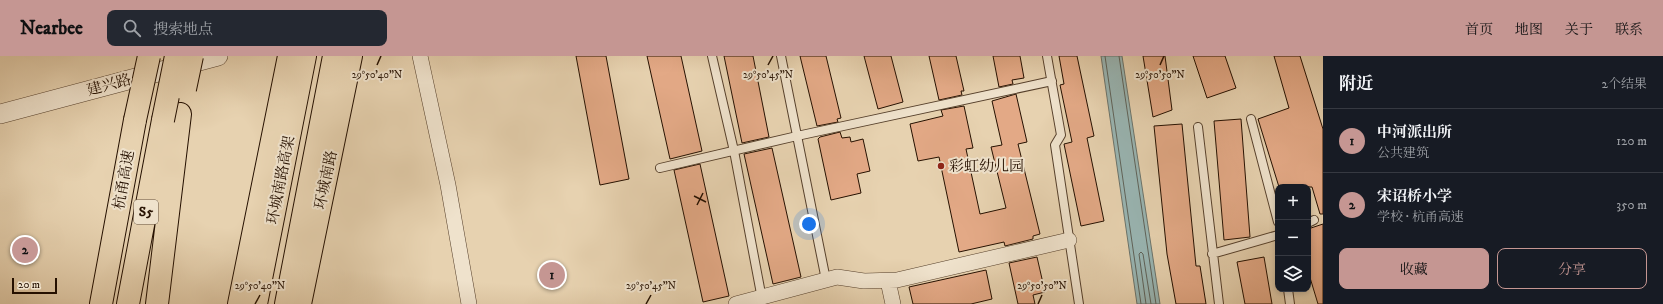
<!DOCTYPE html>
<html lang="zh">
<meta charset="utf-8">
<style>
body{margin:0;font-family:"IM FELL DW Pica","Noto Serif SC",serif;background:#242831;color:#f1f3f6}
.controls{position:absolute;right:12px;bottom:12px;display:grid;overflow:hidden;border-radius:8px;box-shadow:0 2px 6px #0003}
.controls button{width:36px;height:36px;display:grid;place-items:center;padding:0;border:0;border-bottom:1px solid #363941;background:#171b24;color:#f1f3f6;font:20px sans-serif}
.scale{position:absolute;left:12px;bottom:10px;width:45px;box-sizing:border-box;padding-left:4px;border:2px solid #251000;border-top:0;font-size:11px;line-height:14px;white-space:nowrap;color:#251000;-webkit-text-stroke:3px #efe2cc;paint-order:stroke}
.you{position:absolute;left:809px;top:168px;width:14px;height:14px;margin:-10px;border:3px solid #fff;border-radius:50%;background:#1a73e8;box-shadow:0 0 0 6px #1a73e833}
.badge{display:grid;place-items:center;width:26px;height:26px;border-radius:50%;background:#c59692;color:#111;font-size:13px;font-weight:700}
.pin{position:absolute;translate:-50% -50%;border:2px solid #fff;box-shadow:0 1px 4px #0006}
.list{margin:0;padding:0;list-style:none}
h2{display:flex;justify-content:space-between;align-items:center;height:52px;margin:0;padding:0 16px;font-size:17px}
h2 small{font-size:13px;font-weight:400;color:#9ea1a6}
.list li{display:grid;grid-template-columns:26px 1fr auto;gap:12px;align-items:center;box-sizing:border-box;height:64px;padding:0 16px;border-top:1px solid #363941}
.list b{display:block;font-size:15px;white-space:nowrap}
.list p{margin:0;font-size:13px;white-space:nowrap;color:#9ea1a6}
.list em{font-size:13px;font-style:normal;color:#9ea1a6}
.actions{display:flex;gap:8px;padding:12px 16px}
.actions a{flex:1;padding:9px 0;border:1px solid #c59692;border-radius:8px;text-align:center;font-size:14px;color:#c59692}
.actions .main{background:#c59692;color:#111}
.icon{flex:none;width:22px;height:22px;fill:none;stroke:currentColor;stroke-width:2;stroke-linecap:round;stroke-linejoin:round}
.map{position:relative;flex:none;width:1323px;height:248px;overflow:hidden}
header{display:flex;align-items:center;gap:24px;box-sizing:border-box;height:56px;padding:0 20px;background:#c59692;color:#111}
header strong{font-size:19px}
nav{display:flex;gap:22px;margin-inline-start:auto;font-size:14px}
.search{width:280px;height:36px;background:#242831;display:flex;align-items:center;gap:10px;box-sizing:border-box;padding:0 14px;border-radius:8px;color:#9ea1a6;font-size:15px}
main{display:flex}
aside{flex:1;background:#171b24}
.map>svg:first-child{display:block}
.water{fill:#99b6b4;stroke:#6b746c}
.lines{fill:none;stroke-linecap:round;stroke-linejoin:round}
.shore{stroke:#5f635a;stroke-width:1}
.building{fill:#e3a986;stroke:#251000}
.service-casing{stroke:#56402c;stroke-width:10}
.minor-casing{stroke:#56402c;stroke-width:16}
.tertiary-casing{stroke:#56402c;stroke-width:20}
.primary-casing{stroke:#251000;stroke-width:24}
.trunk-casing{stroke:#251000;stroke-width:24}
.motorway-casing{stroke:#251000;stroke-width:24}
.service{stroke:#efe2cc;stroke-width:8}
.minor{stroke:#efe2cc;stroke-width:15}
.tertiary{stroke:#efe2cc;stroke-width:19}
.primary{stroke:#e7d2b0;stroke-width:22}
.trunk{stroke:#e7d2b0;stroke-width:22}
.motorway{stroke:#e7d2b0;stroke-width:22}
.motorway-bridge-casing{stroke:#251000;stroke-width:24;stroke-linecap:butt}
.motorway-bridge{stroke:#e7d2b0;stroke-width:22}
.ticks{fill:none;stroke:#251000;stroke-width:1.5}
.poi-dot{fill:#8f2418;stroke:#efe2cc;stroke-width:1.5}
.labels{text-anchor:middle;dominant-baseline:central;stroke-width:4;stroke-linejoin:round;paint-order:stroke}
.shield{fill:#efe2cc;stroke:#624f3d;stroke-width:1}
.shield-label{font-size:14px;font-weight:bold;fill:#251000}
.street-label{font-size:15px;fill:#251000;stroke:#efe2cc}
.poi-label{font-size:15px;fill:#251000;stroke:#efe2cc;text-anchor:start}
.ticks-label{font-size:10px;text-anchor:middle;fill:#251000;stroke:#efe2cc;stroke-width:4;stroke-linejoin:round;paint-order:stroke}
</style>
<header>
<strong>Nearbee</strong>
<div class="search"><svg class="icon" aria-label="search" viewBox="0 0 24 24"><circle cx="10" cy="10" r="6"/><path d="M15 15l6 6"/></svg>搜索地点</div>
<nav><a>首页</a><a>地图</a><a>关于</a><a>联系</a></nav>
</header>
<main>
<div class="map">
<svg width="1323" height="248" viewBox="0 0 1323 248">
<rect width="100%" height="100%" fill="#e7d2b0"/>
<filter id="stains"><feTurbulence type="fractalNoise" baseFrequency=".005" numOctaves="4"/><feColorMatrix values="0 0 0 0 .2 0 0 0 0 .09 0 0 0 0 .02 0 0 0 .5 -.17"/></filter>
<radialGradient id="worn" r=".72"><stop offset=".6" stop-color="#630" stop-opacity="0"/><stop offset="1" stop-color="#630" stop-opacity=".3"/></radialGradient>
<path class="water" d="M1101 0H1122L1160 248H1137Z"/>
<g class="lines">
<path class="shore" d="M1105 0 1141 248
M1119 0 1156 248
M1146 248 1139 198 1141 196 1143 198 1151 248"/>
</g>
<path class="building" d="M576 0H606L629 123 600 129Z
M647 0H681L702 95 670 103Z
M724 0H753L769 81 742 87Z
M800 0H826L841 62 837 63 838 66 817 70Z
M864 0H891L903 46 878 53Z
M929 0H956L964 35H961L962 39 939 44Z
M993 0H1020L1024 22 1012 24 1013 28 999 31Z
M1059 0H1077L1094 80 1087 82 1104 165 1081 170 1064 88 1072 86 1060 29 1064 28Z
M1143 0H1165L1172 54 1153 61Z
M1193 0H1225L1236 32 1207 42Z
M1274 0H1300L1323 73V158H1320L1312 131H1279L1258 63 1289 52Z
M1016 38 1027 86 1018 88 1040 178 1033 180V183L1005 190 1004 186 959 196 939 101 918 105 910 68 943 60 941 54 964 50 973 92 966 93 980 158 1006 152 991 91 1002 89 992 45Z
M1241 63 1250 181 1224 184 1214 65Z
M1182 68 1196 210H1200L1206 248H1176L1167 198 1154 70Z
M840 76 842 82 850 81 851 86 863 83 870 115 857 118 861 137 831 144 818 83 820 81Z
M772 92 801 221 773 228 744 98Z
M700 108 729 240 703 246 674 114Z
M1323 168V248H1318L1308 215V193H1310L1308 173Z
M1037 201 1045 236 1033 239 1035 248H1018L1009 207Z
M1264 201 1272 248H1245L1237 206Z
M986 214 992 243 971 248H913L909 231Z"/>
<g class="lines">
<defs>
<path id="service" d="M712 0 734 95 762 243
M781 0 826 224
M1047 0 1061 79 1055 89 1079 248
M1251 63 1278 166
M1198 71 1219 248
M660 112 797 80 1052 25
M1308 167 1314 164
M1212 198 1278 179
M1288 233 1290 248"/>
<path id="minor" d="M420 0 448 129 469 248
M888 225 893 248
M736 248 837 221 864 225 897 224 1069 184"/>
<path id="tertiary" d="M0 58 218 0"/>
<path id="primary" d="M239 248 289 0
M300 248 351 0"/>
<path id="trunk" d="M256 248 305 0
M286 248 334 0"/>
<path id="motorway" d="M101 248 135 64
M128 248 163 64
M157 248 180 58"/>
</defs>
<use href="#service" class="service-casing"/>
<use href="#minor" class="minor-casing"/>
<use href="#tertiary" class="tertiary-casing"/>
<use href="#primary" class="primary-casing"/>
<use href="#trunk" class="trunk-casing"/>
<use href="#motorway" class="motorway-casing"/>
<use href="#service" class="service"/>
<use href="#minor" class="minor"/>
<use href="#tertiary" class="tertiary"/>
<use href="#primary" class="primary"/>
<use href="#trunk" class="trunk"/>
<use href="#motorway" class="motorway"/>
<defs>
<path id="motorway-bridge" d="M185 33 192 0
M135 64 149 0
M163 64 176 0"/>
</defs>
<use href="#motorway-bridge" class="motorway-bridge-casing"/>
<use href="#motorway-bridge" class="motorway-bridge"/>
</g>
<path class="ticks" d="M377 9 381 0M768 9 773 0M1160 9 1164 0M694 140 706 146M697 149 703 137M255 248 260 239M646 248 651 239M1038 248 1042 239"/>
<circle class="poi-dot" cx="941" cy="110" r="4"/>
<g class="labels">
<rect class="shield" x="134" y="144" width="24" height="24" rx="3"/>
<g class="shield-label">
<text x="146" y="156">S5</text>
</g>
<g class="street-label">
<text transform="translate(109 29) rotate(-15)">建兴路</text>
<text transform="translate(124 124) rotate(-80)">杭甬高速</text>
<text transform="translate(281 124) rotate(-79)">环城南路高架</text>
<text transform="translate(326 124) rotate(-78)">环城南路</text>
</g>
<g class="poi-label">
<text x="949" y="110">彩虹幼儿园</text>
</g>
</g>
<g class="ticks-label">
<text x="377" y="22">29°50'40"N</text>
<text x="768" y="22">29°50'45"N</text>
<text x="1160" y="22">29°50'50"N</text>
<text x="260" y="233">29°50'40"N</text>
<text x="651" y="233">29°50'45"N</text>
<text x="1042" y="233">29°50'50"N</text>
</g>
<rect width="100%" height="100%" filter="url(#stains)"/>
<rect width="100%" height="100%" fill="url(#worn)"/>
</svg>
<div class="controls">
<button>+</button>
<button>−</button>
<button><svg class="icon" aria-label="layers" viewBox="0 0 24 24"><path d="M12 4l9 5-9 5-9-5zM3 14l9 5 9-5"/></svg></button>
</div>
<div class="scale">20 m</div>
<div class="you"></div>
<div class="pin badge" style="left:552px;top:219px">1</div>
<div class="pin badge" style="left:25px;top:194px">2</div>
</div>
<aside>
<h2>附近<small>2个结果</small></h2>
<ul class="list">
<li><span class="badge">1</span><div><b>中河派出所</b><p>公共建筑</p></div><em>120 m</em></li>
<li><span class="badge">2</span><div><b>宋诏桥小学</b><p>学校 · 杭甬高速</p></div><em>350 m</em></li>
</ul>
<div class="actions"><a class="main">收藏</a><a>分享</a></div>
</aside>
</main>
